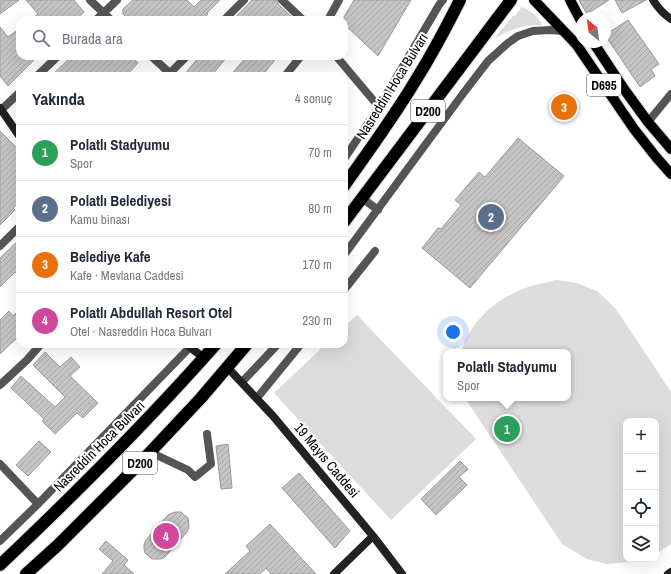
<!DOCTYPE html>
<html lang="tr">
<meta charset="utf-8">
<style>
body{margin:0;font-family:"Archivo Narrow",sans-serif;background:#f6f6f7;color:#1f2937}
.controls{position:absolute;right:12px;bottom:12px;display:grid;overflow:hidden;border-radius:8px;box-shadow:0 4px 16px #0002}
.controls button{width:36px;height:36px;display:grid;place-items:center;padding:0;border:0;border-bottom:1px solid #e0e1e3;background:#fff;color:#1f2937;font:20px sans-serif}
.compass{position:absolute;left:575px;top:12px;width:36px;height:36px;border-radius:50%;background:#fff;box-shadow:0 4px 16px #0002;rotate:331deg}
.you{position:absolute;left:453px;top:332px;width:14px;height:14px;margin:-10px;border:3px solid #fff;border-radius:50%;background:#1a73e8;box-shadow:0 0 0 6px #1a73e833}
.badge{display:grid;place-items:center;width:26px;height:26px;border-radius:50%;background:#000;color:#fff;font-size:13px;font-weight:700}
.pin{position:absolute;translate:-50% -50%;border:2px solid #fff;box-shadow:0 1px 4px #0006}
.popup{position:absolute;left:443px;top:349px;width:128px;height:52px;box-sizing:border-box;display:grid;place-content:center;border-radius:8px;background:#fff;filter:drop-shadow(0 1px 3px #0005);font-size:13px;white-space:nowrap;color:#747a83}
.popup b{font-size:15px;color:#1f2937}
.popup::after{content:'';position:absolute;left:50%;top:100%;margin-left:-8px;border:8px solid transparent;border-top-color:#fff}
.list{margin:0;padding:0;list-style:none}
h2{display:flex;justify-content:space-between;align-items:center;height:52px;margin:0;padding:0 16px;font-size:17px}
h2 small{font-size:13px;font-weight:400;color:#747a83}
.list li{display:grid;grid-template-columns:26px 1fr auto;gap:12px;align-items:center;box-sizing:border-box;height:56px;padding:0 16px;border-top:1px solid #e0e1e3}
.list b{display:block;font-size:15px;white-space:nowrap}
.list p{margin:0;font-size:13px;white-space:nowrap;color:#747a83}
.list em{font-size:13px;font-style:normal;color:#747a83}
.icon{flex:none;width:22px;height:22px;fill:none;stroke:currentColor;stroke-width:2;stroke-linecap:round;stroke-linejoin:round}
.map{position:relative;flex:none;width:671px;height:574px;overflow:hidden}
.search{position:absolute;background:#fff;box-shadow:0 4px 16px #0002;left:16px;top:16px;width:332px;height:44px;display:flex;align-items:center;gap:10px;box-sizing:border-box;padding:0 14px;border-radius:12px;color:#747a83;font-size:15px}
.panel{position:absolute;background:#fff;box-shadow:0 4px 16px #0002;left:16px;top:72px;width:332px;height:276px;border-radius:12px}
.map>svg:first-child{display:block}
.grass{fill:#dcdcdc}
.building{fill:url(#building-hatch);stroke:#999}
.lines{fill:none;stroke-linecap:round;stroke-linejoin:round}
.primary-casing{stroke:#dbdbdb;stroke-width:12}
.highway-casing{stroke:#dbdbdb;stroke-width:14}
.street{stroke:#555;stroke-width:8}
.secondary{stroke:#222;stroke-width:8}
.primary{stroke:#000;stroke-width:10}
.highway{stroke:#000;stroke-width:12}
.labels{text-anchor:middle;dominant-baseline:central;stroke-width:4;stroke-linejoin:round;paint-order:stroke}
.shield{fill:#fff;stroke:#4c4c4c;stroke-width:1}
.shield-label{font-size:13px;font-weight:bold;fill:#000}
.street-label{font-size:14px;fill:#000;stroke:#fff}
</style>
<div class="map">
<svg width="671" height="574" viewBox="0 0 671 574">
<defs>
<pattern id="building-hatch" width="6" height="6" patternUnits="userSpaceOnUse"><rect width="6" height="6" fill="#c4c4c4"/><path d="M-1 1l2-2M0 6l6-6M5 7l2-2" fill="none" stroke="#a7a7a7"/></pattern>
</defs>
<rect width="100%" height="100%" fill="#fff"/>
<path class="grass" d="M522 7C530 11 540 17 542 25 524 24 509 30 494 39L513 16H515Z
M556 280 577 283 597 291 616 309 671 392V544L656 554V421H626V559H640L630 562 606 564 587 559 562 544 465 398H568V352H461C472 318 498 297 531 286 539 284 548 282 556 280Z
M357 315 476 439 391 520 274 393 326 344H344V327Z"/>
<path class="building" d="M0 0H19L0 14Z
M26 0H74L84 12 75 20H30L38 14Z
M133 0H187L194 7 201 0H220L207 13 208 14 202 20H129L123 14V9Z
M252 0H277L278 4 295 20H233Z
M354 0H411L378 56 344 24V17Z
M579 0H609L587 14Z
M615 0H646L622 13Z
M628 20 659 64 651 69 655 76 640 87 605 35Z
M0 27 8 37 20 28V56H38L8 86 0 76Z
M72 56H131L138 63 126 76H51Z
M200 56H228L211 76H183Z
M247 56H278L262 76H230Z
M0 131 20 151V201L13 208 15 210 0 225Z
M518 138 564 176 470 288 422 248 438 228 441 229 461 205 455 200 479 172 485 177Z
M20 239V277L15 272 0 287V258Z
M20 309V335L0 354V320L9 311 13 316Z
M45 352 60 367 71 357 80 367 70 376 98 403 83 418 77 413 55 434 42 421 44 419 11 388 21 376 55 407 65 397 33 365Z
M39 441 51 452 28 476 16 465Z
M228 444 232 488 221 489 216 446Z
M460 461 468 469 459 477 467 485 436 515 421 499Z
M299 473 350 531 335 548 282 488Z
M176 512H181L188 518 189 527 187 532 165 557 161 559H152L145 553 144 549V544L146 540 168 515 172 513Z
M270 524 316 574H271L266 568 260 574H225L250 551 246 546Z
M106 541 128 560 124 565 134 574H102L113 561 99 549Z"/>
<g class="lines">
<defs>
<path id="primary" d="M534 0 576 44 634 129 656 157 671 174
M570 0 581 21
M593 42 624 89 648 122 671 149"/>
<path id="highway" d="M344 186C368 152 393 118 414 83 431 56 446 28 460 0
M344 222 511 0
M0 565C75 494 148 421 216 344
M26 574 58 545 139 464 201 398 247 344"/>
</defs>
<use href="#primary" class="primary-casing"/>
<use href="#highway" class="highway-casing"/>
<path class="street" d="M90 0 111 20
M282 0 303 20
M96 20 117 0
M224 20 244 0
M328 20 339 0
M151 56 173 76
M336 56 379 107
M37 76 58 56
M167 76 187 56
M285 76 301 56
M0 111 20 92
M648 122 671 94
M344 159 379 107 439 5 443 0
M362 198 378 210
M0 246 20 226
M344 255 462 95 488 61 508 43 518 36 533 31 550 30 563 31
M344 290 375 251
M242 382 278 344
M0 385 27 360 41 344
M257 398 301 344
M150 452 188 470 195 477 211 464 207 434
M0 464 38 504
M0 541 38 504 193 344"/>
<path class="secondary" d="M653 0C658 8 663 14 671 19
M0 108 20 137
M186 344 204 358
M227 367 273 416 373 536 402 574
M334 574 373 536
M668 574 671 572"/>
<use href="#primary" class="primary"/>
<use href="#highway" class="highway"/>
</g>
<g class="labels">
<g class="shield">
<rect x="587" y="74" width="34" height="22" rx="3"/>
<rect x="411" y="100" width="34" height="22" rx="3"/>
<rect x="123" y="452" width="34" height="22" rx="3"/>
</g>
<g class="shield-label">
<text x="604" y="85">D695</text>
<text x="428" y="111">D200</text>
<text x="140" y="463">D200</text>
</g>
<g class="street-label">
<text transform="translate(392 86) rotate(-58)">Nasreddin Hoca Bulvarı</text>
<text transform="translate(99 446) rotate(-45)">Nasreddin Hoca Bulvarı</text>
<text transform="translate(327 460) rotate(50)">19 Mayıs Caddesi</text>
</g>
</g>
</svg>
<div class="controls">
<button>+</button>
<button>−</button>
<button><svg class="icon" aria-label="locate" viewBox="0 0 24 24"><circle cx="12" cy="12" r="6"/><path d="M12 2v4M12 18v4M2 12h4M18 12h4"/></svg></button>
<button><svg class="icon" aria-label="layers" viewBox="0 0 24 24"><path d="M12 4l9 5-9 5-9-5zM3 14l9 5 9-5"/></svg></button>
</div>
<svg class="compass" viewBox="-18 -18 36 36"><path d="M0-13l5 13h-10z" fill="#e53935"/><path d="M0 13l5-13h-10z" fill="#747a83"/></svg>
<div class="you"></div>
<div class="pin badge" style="left:507px;top:429px;background:#2e9e5b">1</div>
<div class="popup"><b>Polatlı Stadyumu</b>Spor</div>
<div class="pin badge" style="left:491px;top:217px;background:#5c6f8a">2</div>
<div class="pin badge" style="left:564px;top:107px;background:#e8710a">3</div>
<div class="pin badge" style="left:166px;top:536px;background:#d1479c">4</div>
<div class="search"><svg class="icon" aria-label="search" viewBox="0 0 24 24"><circle cx="10" cy="10" r="6"/><path d="M15 15l6 6"/></svg>Burada ara</div>
<section class="panel">
<h2>Yakında<small>4 sonuç</small></h2>
<ul class="list">
<li><span class="badge" style="background:#2e9e5b">1</span><div><b>Polatlı Stadyumu</b><p>Spor</p></div><em>70 m</em></li>
<li><span class="badge" style="background:#5c6f8a">2</span><div><b>Polatlı Belediyesi</b><p>Kamu binası</p></div><em>80 m</em></li>
<li><span class="badge" style="background:#e8710a">3</span><div><b>Belediye Kafe</b><p>Kafe · Mevlana Caddesi</p></div><em>170 m</em></li>
<li><span class="badge" style="background:#d1479c">4</span><div><b>Polatlı Abdullah Resort Otel</b><p>Otel · Nasreddin Hoca Bulvarı</p></div><em>230 m</em></li>
</ul>
</section>
</div>
